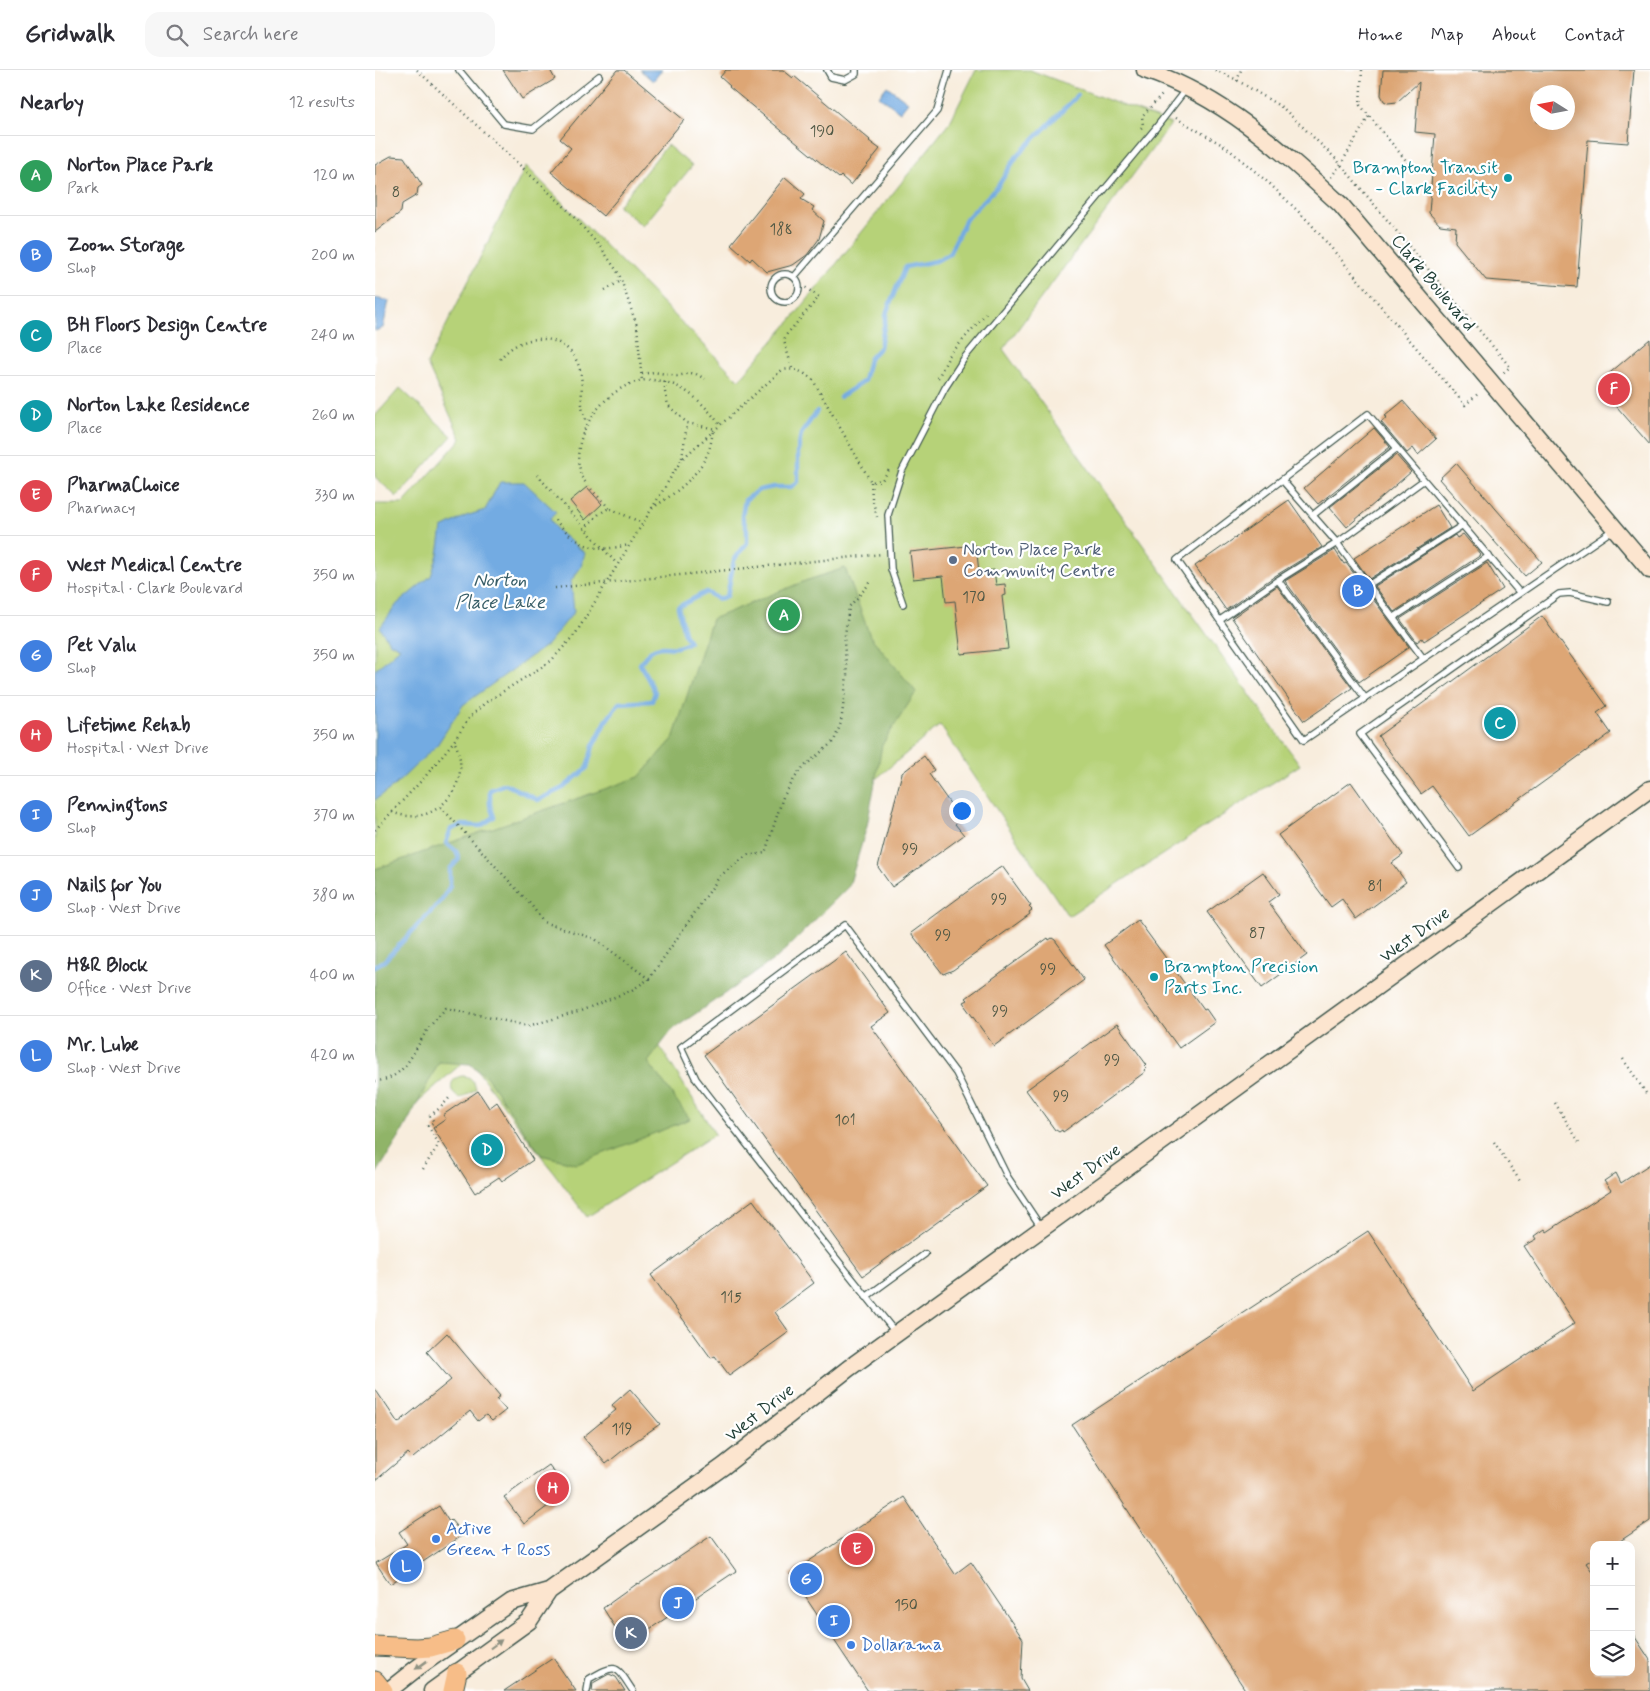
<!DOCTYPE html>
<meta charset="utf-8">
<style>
body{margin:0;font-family:Mynerve,sans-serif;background:#f7f7f7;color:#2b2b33}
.controls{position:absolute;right:15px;bottom:15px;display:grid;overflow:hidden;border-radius:10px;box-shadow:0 5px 20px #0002}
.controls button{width:45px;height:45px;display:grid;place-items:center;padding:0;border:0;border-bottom:1px solid #e1e1e2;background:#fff;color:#2b2b33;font:25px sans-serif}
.compass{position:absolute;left:1155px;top:15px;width:45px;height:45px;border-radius:50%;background:#fff;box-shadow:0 5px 20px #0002;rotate:281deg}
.you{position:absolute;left:586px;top:740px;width:18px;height:18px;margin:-12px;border:4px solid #fff;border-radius:50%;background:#1a73e8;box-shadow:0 0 0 8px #1a73e833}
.badge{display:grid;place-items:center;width:32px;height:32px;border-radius:50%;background:#111827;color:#fff;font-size:16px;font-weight:700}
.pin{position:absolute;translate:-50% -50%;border:2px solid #fff;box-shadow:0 1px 5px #0006}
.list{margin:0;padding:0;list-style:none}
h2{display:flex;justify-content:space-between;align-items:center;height:65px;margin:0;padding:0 20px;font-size:21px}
h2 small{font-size:16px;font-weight:400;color:#7c7c81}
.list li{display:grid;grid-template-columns:32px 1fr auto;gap:15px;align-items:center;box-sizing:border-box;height:80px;padding:0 20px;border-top:1px solid #e1e1e2}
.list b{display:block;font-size:19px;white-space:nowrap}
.list p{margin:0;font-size:16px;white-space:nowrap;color:#7c7c81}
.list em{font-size:16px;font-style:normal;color:#7c7c81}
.icon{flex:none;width:28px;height:28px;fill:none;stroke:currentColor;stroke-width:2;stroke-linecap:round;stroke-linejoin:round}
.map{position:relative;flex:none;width:1275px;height:1621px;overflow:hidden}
header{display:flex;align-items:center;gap:30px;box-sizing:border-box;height:70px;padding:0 25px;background:#fff;border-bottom:1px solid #e1e1e2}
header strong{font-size:24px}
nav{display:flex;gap:28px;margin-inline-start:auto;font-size:18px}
.search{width:350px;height:45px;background:#f7f7f7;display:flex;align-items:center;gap:12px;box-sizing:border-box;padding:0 18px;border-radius:15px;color:#7c7c81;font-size:19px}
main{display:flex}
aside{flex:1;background:#fff}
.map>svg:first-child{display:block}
.green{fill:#b6d278;stroke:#6a8856}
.forest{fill:#90b468;stroke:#58784e}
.water{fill:#73abe2;stroke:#49748b}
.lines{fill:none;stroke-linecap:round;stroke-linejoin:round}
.stream{stroke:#73abe2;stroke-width:4.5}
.building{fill:#dda675;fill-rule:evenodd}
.lane-casing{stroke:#40574d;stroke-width:8}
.secondary-casing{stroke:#40574d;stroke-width:19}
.primary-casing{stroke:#40574d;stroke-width:21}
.path{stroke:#40574d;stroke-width:2.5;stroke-dasharray:1 4;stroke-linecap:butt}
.lane{stroke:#fff;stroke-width:5.5}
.secondary{stroke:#fce5cf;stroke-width:16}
.primary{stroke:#f7bd88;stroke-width:19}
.oneway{fill:#8e9182}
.culture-dot{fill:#0f9aa8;stroke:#fff;stroke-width:2}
.service-dot{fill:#5c6f8a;stroke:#fff;stroke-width:2}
.shop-dot{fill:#3f7fe0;stroke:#fff;stroke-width:2}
.labels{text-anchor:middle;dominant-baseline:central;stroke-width:4.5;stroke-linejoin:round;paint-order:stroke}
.number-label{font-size:15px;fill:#4e5744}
.culture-label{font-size:18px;fill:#0d838f;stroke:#fff;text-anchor:end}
.street-label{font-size:18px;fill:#1f3d34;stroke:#fff}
.service-label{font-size:18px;fill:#4e5e75;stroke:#fff;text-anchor:start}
.shop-label{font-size:18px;fill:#366cbe;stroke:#fff;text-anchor:start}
.water-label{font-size:19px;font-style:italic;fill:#385e68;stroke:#fff}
</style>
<header>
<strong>Gridwalk</strong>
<div class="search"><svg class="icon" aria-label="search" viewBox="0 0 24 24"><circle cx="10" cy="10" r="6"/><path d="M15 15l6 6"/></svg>Search here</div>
<nav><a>Home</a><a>Map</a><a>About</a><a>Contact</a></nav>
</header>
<main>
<aside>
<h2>Nearby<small>12 results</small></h2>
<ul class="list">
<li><span class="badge" style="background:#2e9e5b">A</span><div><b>Norton Place Park</b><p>Park</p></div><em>120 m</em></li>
<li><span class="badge" style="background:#3f7fe0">B</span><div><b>Zoom Storage</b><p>Shop</p></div><em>200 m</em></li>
<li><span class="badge" style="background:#0f9aa8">C</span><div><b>BH Floors Design Centre</b><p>Place</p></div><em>240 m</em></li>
<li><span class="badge" style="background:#0f9aa8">D</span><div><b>Norton Lake Residence</b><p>Place</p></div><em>260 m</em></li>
<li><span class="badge" style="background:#e0444e">E</span><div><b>PharmaChoice</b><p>Pharmacy</p></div><em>330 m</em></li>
<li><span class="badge" style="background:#e0444e">F</span><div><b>West Medical Centre</b><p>Hospital · Clark Boulevard</p></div><em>350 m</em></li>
<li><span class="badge" style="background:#3f7fe0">G</span><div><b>Pet Valu</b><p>Shop</p></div><em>350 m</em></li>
<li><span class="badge" style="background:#e0444e">H</span><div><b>Lifetime Rehab</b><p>Hospital · West Drive</p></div><em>350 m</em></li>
<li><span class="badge" style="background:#3f7fe0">I</span><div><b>Penningtons</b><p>Shop</p></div><em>370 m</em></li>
<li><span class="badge" style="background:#3f7fe0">J</span><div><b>Nails for You</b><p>Shop · West Drive</p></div><em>380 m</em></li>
<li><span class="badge" style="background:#5c6f8a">K</span><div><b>H&amp;R Block</b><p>Office · West Drive</p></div><em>400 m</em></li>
<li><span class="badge" style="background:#3f7fe0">L</span><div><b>Mr. Lube</b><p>Shop · West Drive</p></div><em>420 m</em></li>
</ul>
</aside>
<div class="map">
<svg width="1275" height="1621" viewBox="0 0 1275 1621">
<rect width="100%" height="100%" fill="#fff"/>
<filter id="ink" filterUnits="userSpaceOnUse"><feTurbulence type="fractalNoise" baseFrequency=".02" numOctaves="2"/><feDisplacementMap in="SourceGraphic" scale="10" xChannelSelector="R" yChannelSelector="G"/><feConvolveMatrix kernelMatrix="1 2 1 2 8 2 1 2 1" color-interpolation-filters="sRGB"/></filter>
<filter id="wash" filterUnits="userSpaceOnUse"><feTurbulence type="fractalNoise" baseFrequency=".0096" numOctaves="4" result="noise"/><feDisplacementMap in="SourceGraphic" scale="20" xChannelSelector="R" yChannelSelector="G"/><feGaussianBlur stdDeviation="1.12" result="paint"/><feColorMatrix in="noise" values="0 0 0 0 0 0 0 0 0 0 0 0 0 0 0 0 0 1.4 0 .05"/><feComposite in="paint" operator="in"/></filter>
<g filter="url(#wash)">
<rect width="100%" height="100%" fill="#f8eddd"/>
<path class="green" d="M601 0H655L796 54 628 279 925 695 693 846 565 655 478 728 275 961 340 1064 212 1147 93 988 0 1069V434H28L86 369 52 294 151 96 364 310 417 249 575 52Z
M292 75 317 96 268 156 243 136Z
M25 318 77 366 22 427 0 407V346Z
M87 1006C96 1006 99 1011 101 1019L88 1027 84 1028C73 1022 74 1008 87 1006Z"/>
<path class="forest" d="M470 498 495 566 541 622 507 675 492 756 474 816 404 886 297 960 273 992 315 1049 202 1094 166 1085 111 1006 95 994 64 992 24 1068 0 1106V799L264 707 298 669 337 549 430 511Z"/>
<path class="water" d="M265 0H287L278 11Z
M512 16 533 32 525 42 504 26Z
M0 228 14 231 8 258 0 261Z
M125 412H149L181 442 175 449 182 460 210 483 206 497 196 511 199 542 172 575 88 635 62 675 18 717 0 730V600L25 578 14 572 5 558 22 534 56 506 63 484 67 458 91 446 110 440Z"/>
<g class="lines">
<path class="stream" d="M465 327 489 311 494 289 505 277 512 241 530 197 561 191 574 184 591 149 623 116 642 86 703 25
M0 896 9 891 66 831 75 816V799L84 789 81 781 71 773 76 759 87 755 106 756 119 747 115 735V720L130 714 163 730 188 718 212 698 218 676 231 651 244 633 277 631 280 622 265 594C284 563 293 587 314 572L309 563 303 537 331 522 344 529 352 526 359 490 372 473V460L367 446 370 430 384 420 399 417H416L423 412V382L426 364 442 341"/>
</g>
<g id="blocks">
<path class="building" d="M128 0H175L180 9 147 29Z
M242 0H249L309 50 228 146 176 102 196 78 185 69Z
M351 0H408L418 8 419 6 495 70 494 71 505 79 476 115 466 106 464 108 354 17 355 16 345 7Z
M1008 0H1259L1253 73 1213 70 1202 217 1111 210 1080 172 1081 157 1065 155 1054 143 1060 64 1040 62 1044 12 1022 32 1013 33 1009 31 1006 25ZM1162 22H1192V52H1162Z
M16 86 29 87 47 115 43 118 42 125 27 134 26 142 0 162V95Z
M410 107 430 124 426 129 439 137 437 140 449 151 444 169 432 185 418 195 392 202 377 188 375 191 356 174Z
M1275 269V375L1229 322 1230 307Z
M1028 331 1061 369 1043 385 1038 378 1032 383 1006 352 1012 347 1010 346Z
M999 358 1015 377 943 434 929 418Z
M1021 385 1036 402 972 457 955 437Z
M1081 393 1167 492 1150 506 1064 409Z
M212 417 227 434 210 450 195 431Z
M914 430 947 477 900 506 851 540 820 496Z
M1061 435 1075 458 994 509 979 488Z
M1088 464 1106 485 1019 542 1000 516 1080 465 1082 468Z
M601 475 604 502 619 500 621 515 630 514 631 525 627 526 633 579 586 584 580 531 571 532 568 506 538 509 535 482Z
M960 480 969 494 971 493 1034 577 984 612 910 511Z
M1112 493 1128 519 1049 571 1047 568 1042 572 1025 549Z
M902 516 977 618 929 651 857 548Z
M1167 546 1232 636 1222 643 1236 663 1094 766 1057 716 1046 724 1003 666Z
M549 686 559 700 554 704 586 749 580 754 589 765 517 817 503 797 527 703Z
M976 712 1028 785 1017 793 1031 812 981 849 967 829 956 837 903 765Z
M627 796 656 836 654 837 657 840 654 842 655 844 578 900 568 904 536 863Z
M888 802 904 824 893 832 932 885 887 918 832 842Z
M763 850 829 940 831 939 840 952 804 978 729 875Z
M673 868 674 870 677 868 680 870 709 910 619 976 590 936 591 935 589 932 593 930 591 928Z
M471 882 515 943 496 956 612 1116 488 1206 329 985Z
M742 954 771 994 769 996 771 998 769 1000 770 1002 688 1062 687 1060 684 1062 681 1060H680L651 1020Z
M103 1021 114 1038 122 1032 158 1090 127 1111 124 1107 100 1123 58 1058 71 1049 68 1045Z
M1275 1094V1451L1239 1475H1219V1488L1211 1493 1219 1504V1602H1256V1561L1275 1590V1621H871L697 1355 993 1161 1098 1321 1200 1253 1149 1176 1162 1169 1160 1166 1170 1159 1172 1162 1236 1120 1229 1111 1241 1103 1246 1113Z
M378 1130 439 1213 400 1242 414 1262 354 1305 340 1286 336 1288 276 1205Z
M72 1263 125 1326 121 1329 131 1340 117 1351 111 1345 103 1351 95 1341 38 1388 33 1383 0 1411V1319L23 1353 76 1310 52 1282Z
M255 1319 285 1354 252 1377 231 1394 208 1367 241 1340 237 1335Z
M174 1395 193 1421 149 1454 129 1427Z
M529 1427 580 1504 596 1492 648 1569 646 1609 653 1621H493L415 1504Z
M64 1436 74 1452 76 1450 88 1465 15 1514 1 1493 32 1474 24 1462Z
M336 1466 361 1501 251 1575 228 1538 263 1513 264 1514Z
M178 1588 201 1621H129Z
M234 1604 241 1607 250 1621H217L218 1613Z"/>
</g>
</g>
<g filter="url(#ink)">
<use href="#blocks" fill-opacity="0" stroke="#40574d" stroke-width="1"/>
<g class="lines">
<defs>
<path id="lane" d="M84 0 129 54 158 59 224 6
M452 0 456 7 470 10 481 4V0
M396 218a14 14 0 1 1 28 0a14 14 0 1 1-28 0Z
M419 207 562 41 574 0
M907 410 962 473 1048 588
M938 445 1022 378
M903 510 990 628
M993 515 1088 455
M1144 522 993 344 802 490 929 670 1239 459
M528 534 516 499 513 445 527 401 570 318 590 287 780 59 811 19
M1018 548 1114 486
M845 550 903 510 962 473 1049 410
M1084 798 985 664 1184 524 1195 523 1233 532
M491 1227 550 1184
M520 1262 433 1153 321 1009 306 977 470 855 581 1003 632 1106 666 1157
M212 1621 214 1609C243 1592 241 1596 258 1621"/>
<path id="secondary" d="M770 0C849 27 906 80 966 135L1275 500
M13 1621 42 1598 136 1532 174 1521
M57 1621 154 1551 174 1521 349 1396 474 1298 1275 719"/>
<path id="primary" d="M0 1576 41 1578 55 1577 80 1570
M0 1611 8 1621
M78 1621 82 1603"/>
</defs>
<use href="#lane" class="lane-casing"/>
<use href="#secondary" class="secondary-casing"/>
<use href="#primary" class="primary-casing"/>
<path class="path" d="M42 0 191 138 227 179 244 204 262 256 267 311
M840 0 860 9 908 38 962 90 1135 297 1128 303
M987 0 985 35 1034 94
M862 11 866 0
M801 48 851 77 895 114 935 153 1090 335 1104 323
M766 58 768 56 767 46 789 23
M956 107 966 94 994 46
M230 220 246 211
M125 289C147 261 194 260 205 300 208 311 206 323 207 335 207 341 210 347 212 353
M417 298 409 271 412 264 444 227 431 218 424 216
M267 304 279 302 302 306 316 303 321 304 330 309
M563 308 574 286 613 241
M290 312V322L293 335 312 353 341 359
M307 388 312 354
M162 405 242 494
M496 412 497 428 502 447
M234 438C226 429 212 416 206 406 205 403 205 398 204 395 197 358 239 307 278 310 307 312 328 332 345 355
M277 438C300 424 324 406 334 380 336 374 337 367 338 361
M180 450C204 477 218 483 254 475
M209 459 224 444 234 438 267 453
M180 518 507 484
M66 737 157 836 168 852 220 869 274 909
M17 742C62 761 101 711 79 671
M0 760 49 708 79 671 95 647 110 633 176 591 201 563 307 389 407 300C421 298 427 301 438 310L496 412 507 410 516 397
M1248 989 1273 1026
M0 1011C31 1010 38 980 53 959 58 952 65 945 71 938L153 956 203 942 257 920 274 909 345 806 371 786 390 783 408 727 425 700 459 671 466 653 472 605 469 572 474 537 496 512
M1180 1033 1204 1072
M1119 1072 1145 1111
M48 1099 64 1074 53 1056 59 1052 55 1046 67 1036 76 1026"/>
<use href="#lane" class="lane"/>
<use href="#secondary" class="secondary"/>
<use href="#primary" class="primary"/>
</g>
<defs><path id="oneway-solid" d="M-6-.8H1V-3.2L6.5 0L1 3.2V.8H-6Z" transform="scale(1.25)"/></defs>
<g class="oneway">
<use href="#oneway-solid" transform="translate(121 1574) rotate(-36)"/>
<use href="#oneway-solid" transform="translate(46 1595) rotate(144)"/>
</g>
</g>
<g class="culture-dot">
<circle cx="1133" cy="108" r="5"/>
<circle cx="779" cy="907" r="5"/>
</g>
<circle class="service-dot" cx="578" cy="490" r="5"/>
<g class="shop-dot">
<circle cx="61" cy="1469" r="5"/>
<circle cx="476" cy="1575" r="5"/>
</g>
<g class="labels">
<g class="number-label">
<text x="447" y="62">190</text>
<text x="21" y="123">8</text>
<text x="406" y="160">188</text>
<text x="599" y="528">170</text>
<text x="535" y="780">99</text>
<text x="1000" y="817">81</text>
<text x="624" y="830">99</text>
<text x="882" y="864">87</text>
<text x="568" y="866">99</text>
<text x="673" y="900">99</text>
<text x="625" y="942">99</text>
<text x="737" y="991">99</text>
<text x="686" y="1027">99</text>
<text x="470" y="1051">101</text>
<text x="356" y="1228">115</text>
<text x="247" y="1360">119</text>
<text x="531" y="1536">150</text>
</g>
<g class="culture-label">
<text x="1123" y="98">Brampton Transit<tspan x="1123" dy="21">- Clark Facility</tspan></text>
<text x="789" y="897" text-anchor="start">Brampton Precision<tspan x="789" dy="21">Parts Inc.</tspan></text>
</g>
<g class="street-label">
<text transform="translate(1058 213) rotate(50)">Clark Boulevard</text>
<text transform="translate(1040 865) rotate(-36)">West Drive</text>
<text transform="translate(711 1102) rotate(-36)">West Drive</text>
<text transform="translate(385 1343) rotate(-38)">West Drive</text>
</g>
<g class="service-label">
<text x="588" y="480">Norton Place Park<tspan x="588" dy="21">Community Centre</tspan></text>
</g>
<g class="shop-label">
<text x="71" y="1459">Active<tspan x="71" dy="21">Green + Ross</tspan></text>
<text x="486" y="1575">Dollarama</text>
</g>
<g class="water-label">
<text x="125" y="510">Norton<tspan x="125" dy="22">Place Lake</tspan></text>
</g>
</g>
</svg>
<div class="controls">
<button>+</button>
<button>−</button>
<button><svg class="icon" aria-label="layers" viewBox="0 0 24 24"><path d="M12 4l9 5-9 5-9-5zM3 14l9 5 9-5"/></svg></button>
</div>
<svg class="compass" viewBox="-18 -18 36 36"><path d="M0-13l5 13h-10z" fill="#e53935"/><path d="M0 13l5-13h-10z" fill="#7c7c81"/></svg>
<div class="you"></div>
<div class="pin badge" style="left:409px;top:545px;background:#2e9e5b">A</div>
<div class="pin badge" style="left:983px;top:521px;background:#3f7fe0">B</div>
<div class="pin badge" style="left:1125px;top:653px;background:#0f9aa8">C</div>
<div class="pin badge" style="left:112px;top:1080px;background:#0f9aa8">D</div>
<div class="pin badge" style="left:482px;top:1479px;background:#e0444e">E</div>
<div class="pin badge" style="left:1239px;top:319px;background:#e0444e">F</div>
<div class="pin badge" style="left:431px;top:1509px;background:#3f7fe0">G</div>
<div class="pin badge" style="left:178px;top:1418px;background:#e0444e">H</div>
<div class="pin badge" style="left:459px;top:1551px;background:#3f7fe0">I</div>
<div class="pin badge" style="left:303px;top:1533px;background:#3f7fe0">J</div>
<div class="pin badge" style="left:256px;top:1563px;background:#5c6f8a">K</div>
<div class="pin badge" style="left:31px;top:1496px;background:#3f7fe0">L</div>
</div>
</main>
